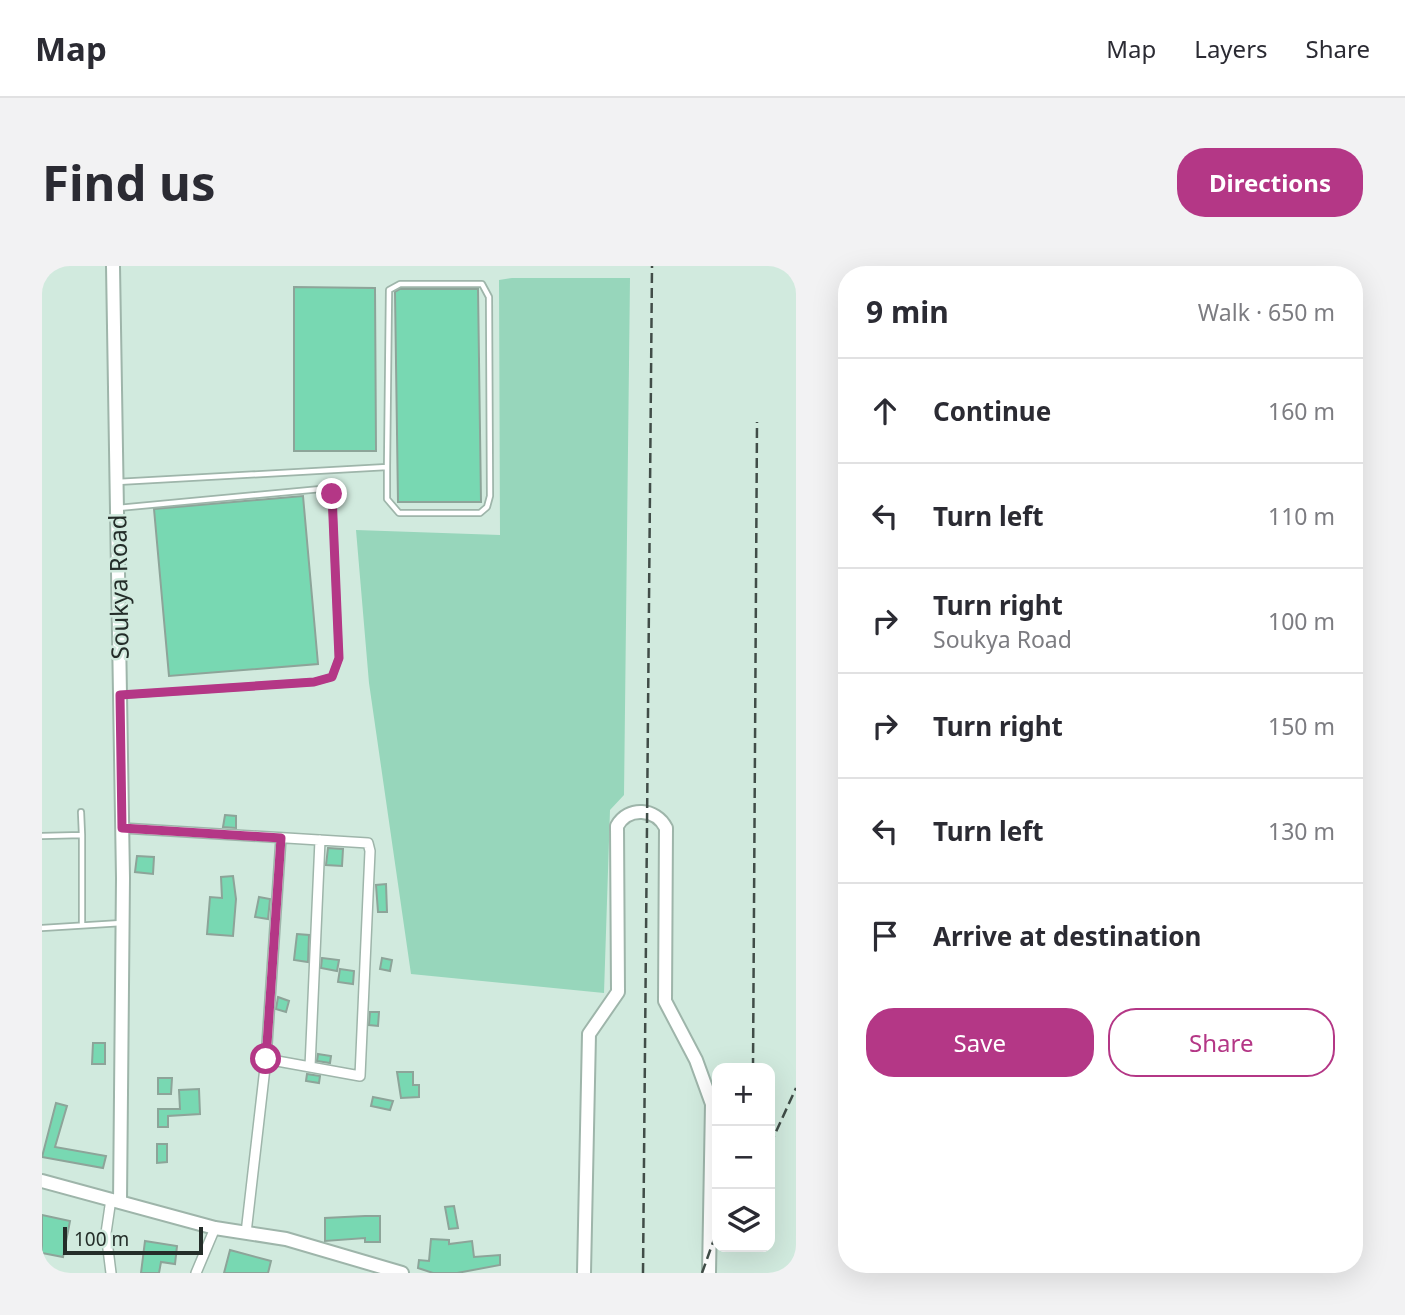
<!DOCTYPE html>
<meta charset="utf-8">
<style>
body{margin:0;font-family:"Noto Sans",sans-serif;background:#f2f2f3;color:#2b2b33}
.controls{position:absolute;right:21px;bottom:21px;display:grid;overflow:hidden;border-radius:14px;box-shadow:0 7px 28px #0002}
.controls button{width:63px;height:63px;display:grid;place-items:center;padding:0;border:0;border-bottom:2px solid #e1e1e2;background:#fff;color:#2b2b33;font:35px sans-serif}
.scale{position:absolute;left:21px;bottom:18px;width:140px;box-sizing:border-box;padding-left:7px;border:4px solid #242d29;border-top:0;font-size:19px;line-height:24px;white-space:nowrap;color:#242d29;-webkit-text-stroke:5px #d1eade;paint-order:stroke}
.stop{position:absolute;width:21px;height:21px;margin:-16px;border:5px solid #b43786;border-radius:50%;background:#fff}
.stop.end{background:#b43786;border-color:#fff;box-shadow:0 2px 7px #0008}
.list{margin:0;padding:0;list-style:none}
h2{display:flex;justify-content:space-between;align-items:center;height:91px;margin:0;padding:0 28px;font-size:30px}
h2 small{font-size:23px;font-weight:400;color:#7c7c81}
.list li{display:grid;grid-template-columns:46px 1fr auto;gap:21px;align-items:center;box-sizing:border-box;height:105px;padding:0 28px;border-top:2px solid #e1e1e2}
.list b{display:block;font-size:26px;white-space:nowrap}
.list p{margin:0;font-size:23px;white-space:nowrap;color:#7c7c81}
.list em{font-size:23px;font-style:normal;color:#7c7c81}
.actions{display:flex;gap:14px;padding:21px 28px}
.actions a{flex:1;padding:16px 0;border:2px solid #b43786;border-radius:28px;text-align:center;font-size:24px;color:#b43786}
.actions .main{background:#b43786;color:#fff}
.icon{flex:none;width:38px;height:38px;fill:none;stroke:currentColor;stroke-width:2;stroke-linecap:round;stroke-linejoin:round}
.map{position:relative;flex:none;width:754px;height:1007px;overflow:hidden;border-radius:28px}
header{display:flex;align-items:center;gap:42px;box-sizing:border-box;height:98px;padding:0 35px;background:#fff;border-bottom:2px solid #e1e1e2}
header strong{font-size:33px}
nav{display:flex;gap:38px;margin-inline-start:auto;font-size:24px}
.intro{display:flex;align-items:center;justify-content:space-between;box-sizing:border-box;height:168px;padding:0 42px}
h1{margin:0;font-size:49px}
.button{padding:18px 32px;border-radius:28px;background:#b43786;color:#fff;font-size:24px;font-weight:700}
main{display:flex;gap:42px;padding:0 42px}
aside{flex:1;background:#fff;border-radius:28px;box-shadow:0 7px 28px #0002}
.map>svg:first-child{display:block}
.green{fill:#97d6bb}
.building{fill:#78d8b2;stroke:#8da499;stroke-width:2}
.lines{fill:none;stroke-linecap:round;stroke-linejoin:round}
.service-casing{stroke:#9eb5aa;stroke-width:8}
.minor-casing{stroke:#9eb5aa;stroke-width:12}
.secondary-casing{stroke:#9eb5aa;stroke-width:16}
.service{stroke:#fff;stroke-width:4.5}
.minor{stroke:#fff;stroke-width:9}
.secondary{stroke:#fff;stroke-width:12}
.rail{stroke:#414d48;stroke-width:2.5;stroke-dasharray:10 5;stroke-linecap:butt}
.route{stroke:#b43786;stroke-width:9}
.labels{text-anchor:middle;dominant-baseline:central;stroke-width:5;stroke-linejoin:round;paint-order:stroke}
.street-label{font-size:24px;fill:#242d29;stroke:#d1eade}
</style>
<header>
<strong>Map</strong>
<nav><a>Map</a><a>Layers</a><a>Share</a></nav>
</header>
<div class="intro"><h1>Find us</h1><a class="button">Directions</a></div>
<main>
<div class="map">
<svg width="754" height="1007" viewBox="0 0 754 1007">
<rect width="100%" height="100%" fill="#d1eade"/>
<path class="green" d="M470 12H588L582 529 568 544 562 727 369 708 327 417 314 264 458 269 457 14Z"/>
<path class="building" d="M252 21 333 22 334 185H252Z
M358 23H436L439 236H356L353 26Z
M261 230 276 398 127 410 112 243Z
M183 549 194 550V562L181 561Z
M286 582 301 583 300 600 284 599Z
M95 590 112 591 111 608 93 606Z
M191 610 194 633 191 670 165 668 168 631 180 632 179 611Z
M344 618 345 646H336L334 619Z
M217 631 228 633 226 653 213 651Z
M255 668 267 669 266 696 252 694Z
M280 692 297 694 295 705 279 702Z
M340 692 350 694 348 705 338 703Z
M298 703 312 705 311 718 296 716Z
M236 731 247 735 244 746 234 743Z
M328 746H337L336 760 327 759Z
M51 777H63V798H50Z
M276 788 289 790 288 797 275 795Z
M355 806H371V819H377V831L359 832Z
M265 808 278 810 277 817 264 815Z
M116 812H130L129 828H116Z
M157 823 158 848 126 850V861H116V843H138L137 824Z
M331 831 351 835 348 844 329 840Z
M14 837 25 840 13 881 64 890 61 902 0 891Z
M115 878H125V896L115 897Z
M412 940 416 962 407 963 403 941Z
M0 949 28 955 21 991 0 987Z
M323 950H338V976H323V972L283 975V952Z
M389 973 407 974V978L430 975 432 991 458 989V999L415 1007H391L376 1002 377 994 387 995Z
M103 975 135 980 133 998 119 996 117 1007H99Z
M188 984 229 995 226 1007H182Z"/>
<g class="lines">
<defs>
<path id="service" d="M75 216 345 201V233L357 247H438L445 241 448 230 447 31 440 18H358L347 24 345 201
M76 242 279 223 290 228 297 392 290 411 272 416 81 429
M39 546 40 569
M0 570 40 569V659
M0 662 80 657"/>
<path id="minor" d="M80 562 326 577 328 585 318 810 224 793 204 967
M224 793 239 572
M268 801 278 574
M69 1007 64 967 69 933
M154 1007 173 962"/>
<path id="secondary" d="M71 0 81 612 78 936
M0 915 173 962 244 973 360 1007
M542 1007 547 768 576 726 575 560C586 540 614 542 624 562L623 735 654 794 670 838 667 1007"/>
</defs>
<use href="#service" class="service-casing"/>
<use href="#minor" class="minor-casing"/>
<use href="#secondary" class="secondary-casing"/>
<use href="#service" class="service"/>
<use href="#minor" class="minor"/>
<use href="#secondary" class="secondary"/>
<path class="rail" d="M711 802 715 156
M728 879 754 822
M601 1007 610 0
M660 1007 675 965"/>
</g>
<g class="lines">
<path class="route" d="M224 793 239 572 80 562 78 429 272 416 290 411 297 392 290 228"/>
</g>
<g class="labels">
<g class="street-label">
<text transform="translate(76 321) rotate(-91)">Soukya Road</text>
</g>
</g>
</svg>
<div class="controls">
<button>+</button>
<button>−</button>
<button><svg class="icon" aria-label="layers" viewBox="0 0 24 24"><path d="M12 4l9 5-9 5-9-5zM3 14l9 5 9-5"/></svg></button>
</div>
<div class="scale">100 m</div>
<div class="stop" style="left:224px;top:793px"></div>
<div class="stop end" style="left:290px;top:228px"></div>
</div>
<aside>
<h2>9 min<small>Walk · 650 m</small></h2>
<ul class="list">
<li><svg class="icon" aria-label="ahead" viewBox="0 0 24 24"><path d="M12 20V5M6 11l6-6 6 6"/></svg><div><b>Continue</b></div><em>160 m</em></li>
<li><svg class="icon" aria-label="left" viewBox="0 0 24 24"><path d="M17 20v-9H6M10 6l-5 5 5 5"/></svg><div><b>Turn left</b></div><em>110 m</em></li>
<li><svg class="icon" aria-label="right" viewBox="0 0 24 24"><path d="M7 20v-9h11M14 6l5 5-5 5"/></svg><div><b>Turn right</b><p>Soukya Road</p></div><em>100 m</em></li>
<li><svg class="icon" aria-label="right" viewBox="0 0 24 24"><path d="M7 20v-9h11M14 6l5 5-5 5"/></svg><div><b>Turn right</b></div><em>150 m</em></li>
<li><svg class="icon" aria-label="left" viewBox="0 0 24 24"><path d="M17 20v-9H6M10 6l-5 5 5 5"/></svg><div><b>Turn left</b></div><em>130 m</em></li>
<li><svg class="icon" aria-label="arrive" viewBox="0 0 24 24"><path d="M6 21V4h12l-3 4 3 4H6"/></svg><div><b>Arrive at destination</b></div></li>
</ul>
<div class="actions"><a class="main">Save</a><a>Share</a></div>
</aside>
</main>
